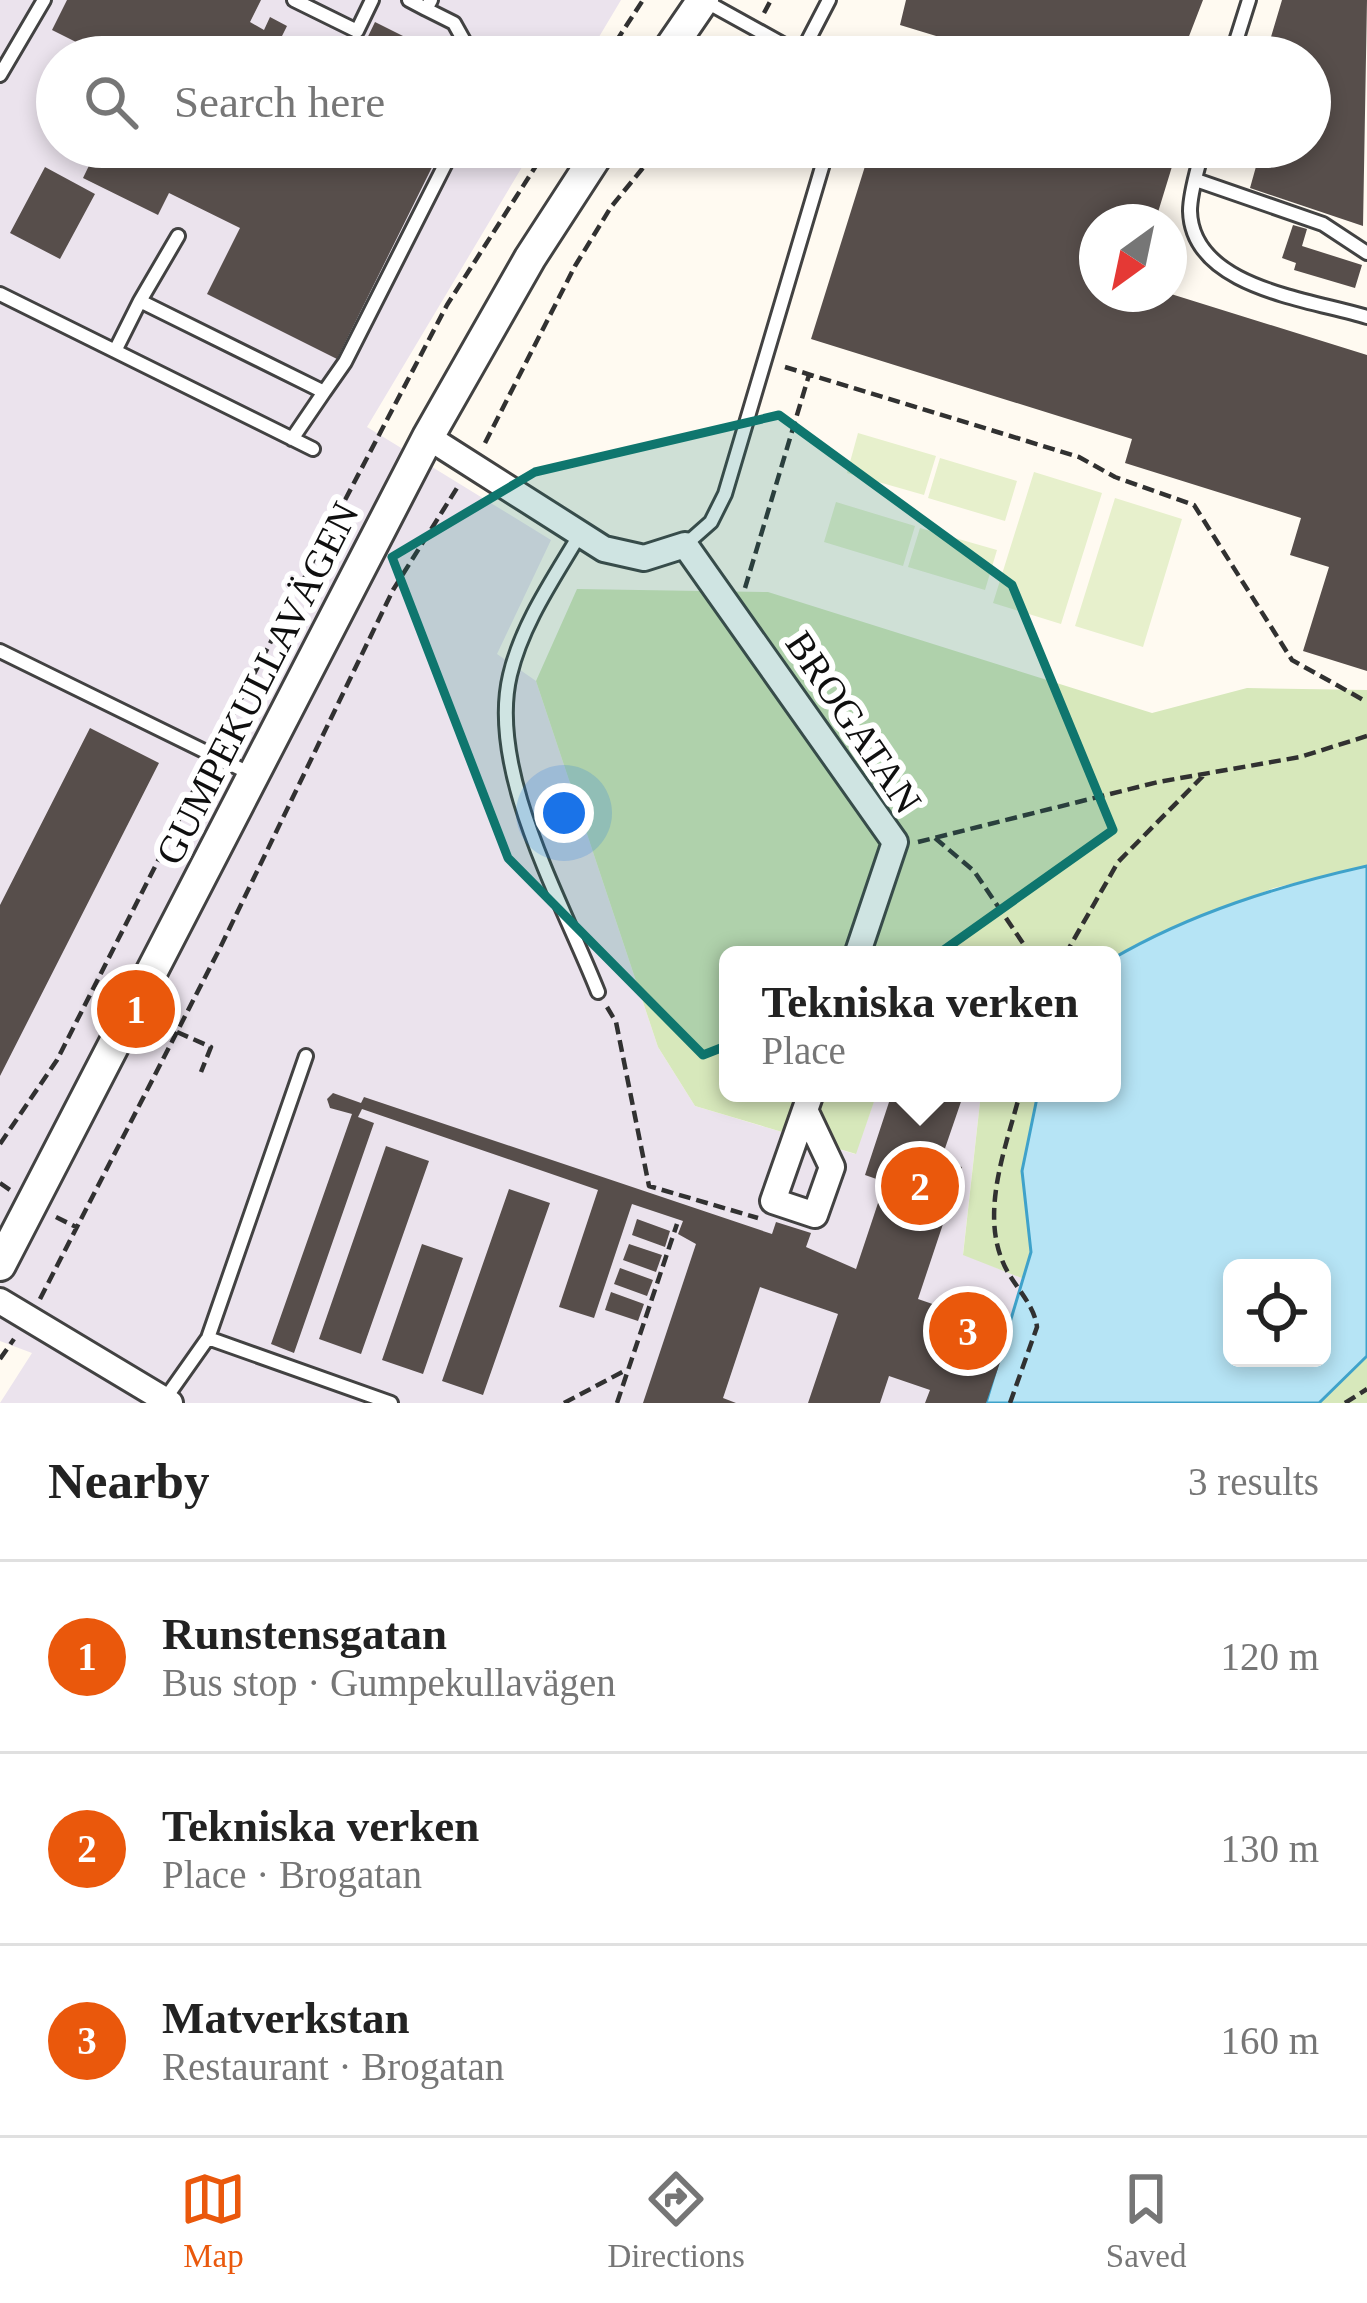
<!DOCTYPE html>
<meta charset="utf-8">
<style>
body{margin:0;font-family:"Times New Roman",serif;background:#f6f6f6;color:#222}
.controls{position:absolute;right:36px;bottom:36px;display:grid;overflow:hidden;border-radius:18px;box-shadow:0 6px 18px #0003}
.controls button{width:108px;height:108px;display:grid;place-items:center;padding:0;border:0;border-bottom:3px solid #e0e0e0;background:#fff;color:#222;font:60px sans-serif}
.compass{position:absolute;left:1079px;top:204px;width:108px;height:108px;border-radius:50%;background:#fff;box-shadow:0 6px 18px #0003;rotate:213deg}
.you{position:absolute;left:564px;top:813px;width:42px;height:42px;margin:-30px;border:9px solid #fff;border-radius:50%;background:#1a73e8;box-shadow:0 0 0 18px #1a73e833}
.badge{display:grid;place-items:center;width:78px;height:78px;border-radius:50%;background:#ea580c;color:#fff;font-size:39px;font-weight:700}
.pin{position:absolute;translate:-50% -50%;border:6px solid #fff;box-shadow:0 3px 12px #0006}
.popup{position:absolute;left:719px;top:946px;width:402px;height:156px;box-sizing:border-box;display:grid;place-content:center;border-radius:18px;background:#fff;filter:drop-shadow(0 3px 9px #0005);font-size:39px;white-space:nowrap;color:#767676}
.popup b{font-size:45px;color:#222}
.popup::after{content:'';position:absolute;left:50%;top:100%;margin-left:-24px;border:24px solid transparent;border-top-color:#fff}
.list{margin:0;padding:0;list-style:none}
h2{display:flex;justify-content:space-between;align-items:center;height:156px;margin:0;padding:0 48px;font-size:51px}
h2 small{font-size:39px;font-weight:400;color:#767676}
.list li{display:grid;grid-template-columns:78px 1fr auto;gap:36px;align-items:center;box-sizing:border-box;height:192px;padding:0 48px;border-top:3px solid #e0e0e0}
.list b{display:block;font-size:45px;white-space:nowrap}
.list p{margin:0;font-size:39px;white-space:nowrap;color:#767676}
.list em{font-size:39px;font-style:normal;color:#767676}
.icon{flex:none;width:66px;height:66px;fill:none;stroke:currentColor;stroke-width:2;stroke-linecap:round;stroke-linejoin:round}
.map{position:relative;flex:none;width:1367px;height:1403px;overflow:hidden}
.search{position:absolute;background:#fff;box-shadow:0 6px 18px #0003;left:36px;right:36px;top:36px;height:132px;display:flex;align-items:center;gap:30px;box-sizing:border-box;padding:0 42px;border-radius:66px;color:#767676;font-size:45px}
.sheet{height:732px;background:#fff}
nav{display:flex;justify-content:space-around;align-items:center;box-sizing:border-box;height:168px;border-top:3px solid #e0e0e0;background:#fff;font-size:33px;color:#767676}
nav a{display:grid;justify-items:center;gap:6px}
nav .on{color:#ea580c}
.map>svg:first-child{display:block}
.industrial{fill:#ebe3ed}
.green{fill:#d7e8bb}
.pitch{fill:#e7f0cc}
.water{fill:#b6e4f5;stroke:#3fa2ca;stroke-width:3;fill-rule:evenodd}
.building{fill:#574e4b}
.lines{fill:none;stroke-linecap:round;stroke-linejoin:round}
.service-casing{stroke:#424242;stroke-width:18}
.minor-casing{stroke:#424242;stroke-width:30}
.tertiary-casing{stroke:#424242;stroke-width:36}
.path{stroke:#313131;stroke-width:4.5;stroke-dasharray:12 6;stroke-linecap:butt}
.service{stroke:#fff;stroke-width:12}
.minor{stroke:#fff;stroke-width:24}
.tertiary{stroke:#fff;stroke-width:30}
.marked{fill:#0f766e;fill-opacity:0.2;stroke:#0f766e;stroke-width:9;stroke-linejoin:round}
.labels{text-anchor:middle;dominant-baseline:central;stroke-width:12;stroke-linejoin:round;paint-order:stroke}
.street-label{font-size:39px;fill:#0f0f0f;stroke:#fff}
</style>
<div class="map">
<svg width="1367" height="1403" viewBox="0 0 1367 1403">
<rect width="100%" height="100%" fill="#fffaf1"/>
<path class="industrial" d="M0 0H621L587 57H57V147H534L367 427 551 540 497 654 536 681 658 1047 695 1106 855 1154 877 1093H981L963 1254 1024 1279 986 1403H0L32 1353 0 1341Z"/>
<path class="green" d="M577 589 768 592 1152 713 1247 688 1367 690V866L1274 888 1144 940 1112 959 941 955 928 948 925 955H728V1093H877L856 1154 695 1106 658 1047 536 681Z
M981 1093H1038L1022 1171 1033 1243 1024 1279 963 1255Z
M1367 1356V1403H1319Z"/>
<path class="pitch" d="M858 433 936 456 924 495 847 473Z
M940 458 1017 481 1005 521 928 498Z
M1034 472 1102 493 1061 624 993 603Z
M1115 498 1182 519 1143 647 1075 626Z
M836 502 915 526 903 566 824 542Z
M920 528 997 550 985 590 908 567Z"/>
<path class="water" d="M1367 866V1356L1319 1403H986L1031 1252 1022 1171 1038 1093H1112V959C1191 913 1278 886 1367 866ZM1232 1268H1322V1358H1232Z"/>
<path class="building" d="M67 0H261L250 22 264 30 270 17 287 26 281 38 320 57H106L52 30Z
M906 0H1203L1181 57H940L946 39 900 25Z
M1282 0H1367L1363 226 1250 188 1257 163 1248 147H1310V57H1265Z
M375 22 445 57H358Z
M98 147H442L337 359 207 294 240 228 169 193 158 215 83 178Z
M871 147H1178L1155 222H1097V294H1171L1367 355V671L1303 651 1329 567 1290 555 1301 518 1125 463 1132 439 811 339Z
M45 167 95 194 60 259 10 233Z
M1293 225 1307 229 1302 246 1362 265 1355 288 1294 270 1296 263 1282 258Z
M90 728 159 763 0 1076V905Z
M333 1093 361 1103 364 1097 772 1234 776 1222 811 1233 806 1247 856 1269 885 1182 865 1175 892 1093H964L941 1160 962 1167 918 1299 982 1321 976 1338 1005 1348 986 1403H925L930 1390 889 1376 880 1403H808L838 1314 760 1287 723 1398 736 1403H643L696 1244 678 1234 683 1221 632 1204 594 1318 559 1307 598 1190 362 1109 358 1117 374 1123 294 1353 271 1344 352 1114 330 1108 327 1099Z
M386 1146 429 1161 361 1354 319 1339Z
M509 1189 550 1203 483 1395 442 1381Z
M637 1219 670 1231 665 1247 632 1235Z
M422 1244 463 1258 423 1374 382 1360Z
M629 1244 662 1255 656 1272 623 1260Z
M620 1268 653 1280 647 1296 614 1284Z
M611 1292 644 1304 638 1321 605 1310Z"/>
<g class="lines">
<defs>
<path id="service" d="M294 0 357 31 372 0
M409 0 426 9 431 0
M703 0 806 57
M426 9 454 23 473 57
M801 54 829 0
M1231 57 1249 0
M0 75 44 0
M1203 147C1199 166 1190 191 1190 211 1192 288 1309 299 1367 317
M1196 180 1323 224 1367 253
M0 294 313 449
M140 301 178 236
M115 351 140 301 324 392 292 439
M324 392 345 362 454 147
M580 534C554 578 522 624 510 675 487 771 563 903 598 992
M685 545 711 522 725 494 828 147
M0 651 253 775
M208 1338 391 1403
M165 1399 208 1338 306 1056"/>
<path id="minor" d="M428 437 604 549 644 558 685 545 895 842 857 955
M805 1110 832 1167 815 1215 773 1201 811 1093
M0 1301 170 1403"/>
<path id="tertiary" d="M664 57 703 0
M0 1265 428 437 530 258 602 147"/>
</defs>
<use href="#service" class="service-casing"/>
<use href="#minor" class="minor-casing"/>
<use href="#tertiary" class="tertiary-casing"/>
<path class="path" d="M764 13 771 0
M606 57 643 0
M733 57 744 42
M785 367 1079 457 1115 477 1194 505 1292 660 1367 702
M485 443 575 266 611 207 660 147
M745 588 809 375
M220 739 447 305 548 147
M935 838 974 871 1031 955
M918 842 1158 782 1300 757 1367 736
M1065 955 1118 862 1203 776
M607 1007 616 1022 649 1186 758 1218
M177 1032 211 1047 201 1072
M0 1144 57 1060 204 770
M0 1183 10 1190
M56 1217 78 1228
M40 1299 220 948 393 590 457 488
M0 1359 14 1339
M564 1403 626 1370
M617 1403 677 1224
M1010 1403 1037 1327C1034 1302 1011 1284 1002 1260 981 1208 1007 1144 1020 1093
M1345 1403 1367 1389"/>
<use href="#service" class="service"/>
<use href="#minor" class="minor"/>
<use href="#tertiary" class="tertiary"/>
</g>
<path class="marked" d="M779 415 1012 585 1113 830 910 974 703 1055 508 858 392 557 535 472Z"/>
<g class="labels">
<g class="street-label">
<text transform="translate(257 683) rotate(-63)">GUMPEKULLAVÄGEN</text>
<text transform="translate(854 722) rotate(56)">BROGATAN</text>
</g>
</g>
</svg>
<div class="controls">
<button><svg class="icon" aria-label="locate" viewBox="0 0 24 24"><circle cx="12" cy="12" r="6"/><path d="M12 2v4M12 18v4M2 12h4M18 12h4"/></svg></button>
</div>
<svg class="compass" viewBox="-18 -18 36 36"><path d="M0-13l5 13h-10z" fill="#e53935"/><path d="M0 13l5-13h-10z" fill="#767676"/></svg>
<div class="you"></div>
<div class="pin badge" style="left:136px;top:1009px">1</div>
<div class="pin badge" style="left:920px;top:1186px">2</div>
<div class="popup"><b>Tekniska verken</b>Place</div>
<div class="pin badge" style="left:968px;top:1331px">3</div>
<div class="search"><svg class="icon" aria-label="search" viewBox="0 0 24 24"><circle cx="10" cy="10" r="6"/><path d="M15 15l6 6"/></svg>Search here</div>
</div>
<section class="sheet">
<h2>Nearby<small>3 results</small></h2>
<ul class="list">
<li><span class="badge">1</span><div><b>Runstensgatan</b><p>Bus stop · Gumpekullavägen</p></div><em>120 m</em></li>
<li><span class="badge">2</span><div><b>Tekniska verken</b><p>Place · Brogatan</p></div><em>130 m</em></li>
<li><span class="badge">3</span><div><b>Matverkstan</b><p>Restaurant · Brogatan</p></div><em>160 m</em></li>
</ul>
</section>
<nav>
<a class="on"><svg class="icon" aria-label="map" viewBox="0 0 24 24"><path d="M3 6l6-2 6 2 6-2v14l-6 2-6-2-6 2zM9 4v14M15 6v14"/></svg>Map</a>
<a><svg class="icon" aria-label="directions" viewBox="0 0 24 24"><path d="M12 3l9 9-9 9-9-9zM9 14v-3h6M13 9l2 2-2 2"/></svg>Directions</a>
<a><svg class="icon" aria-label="saved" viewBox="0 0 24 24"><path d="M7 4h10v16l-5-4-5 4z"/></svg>Saved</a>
</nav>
